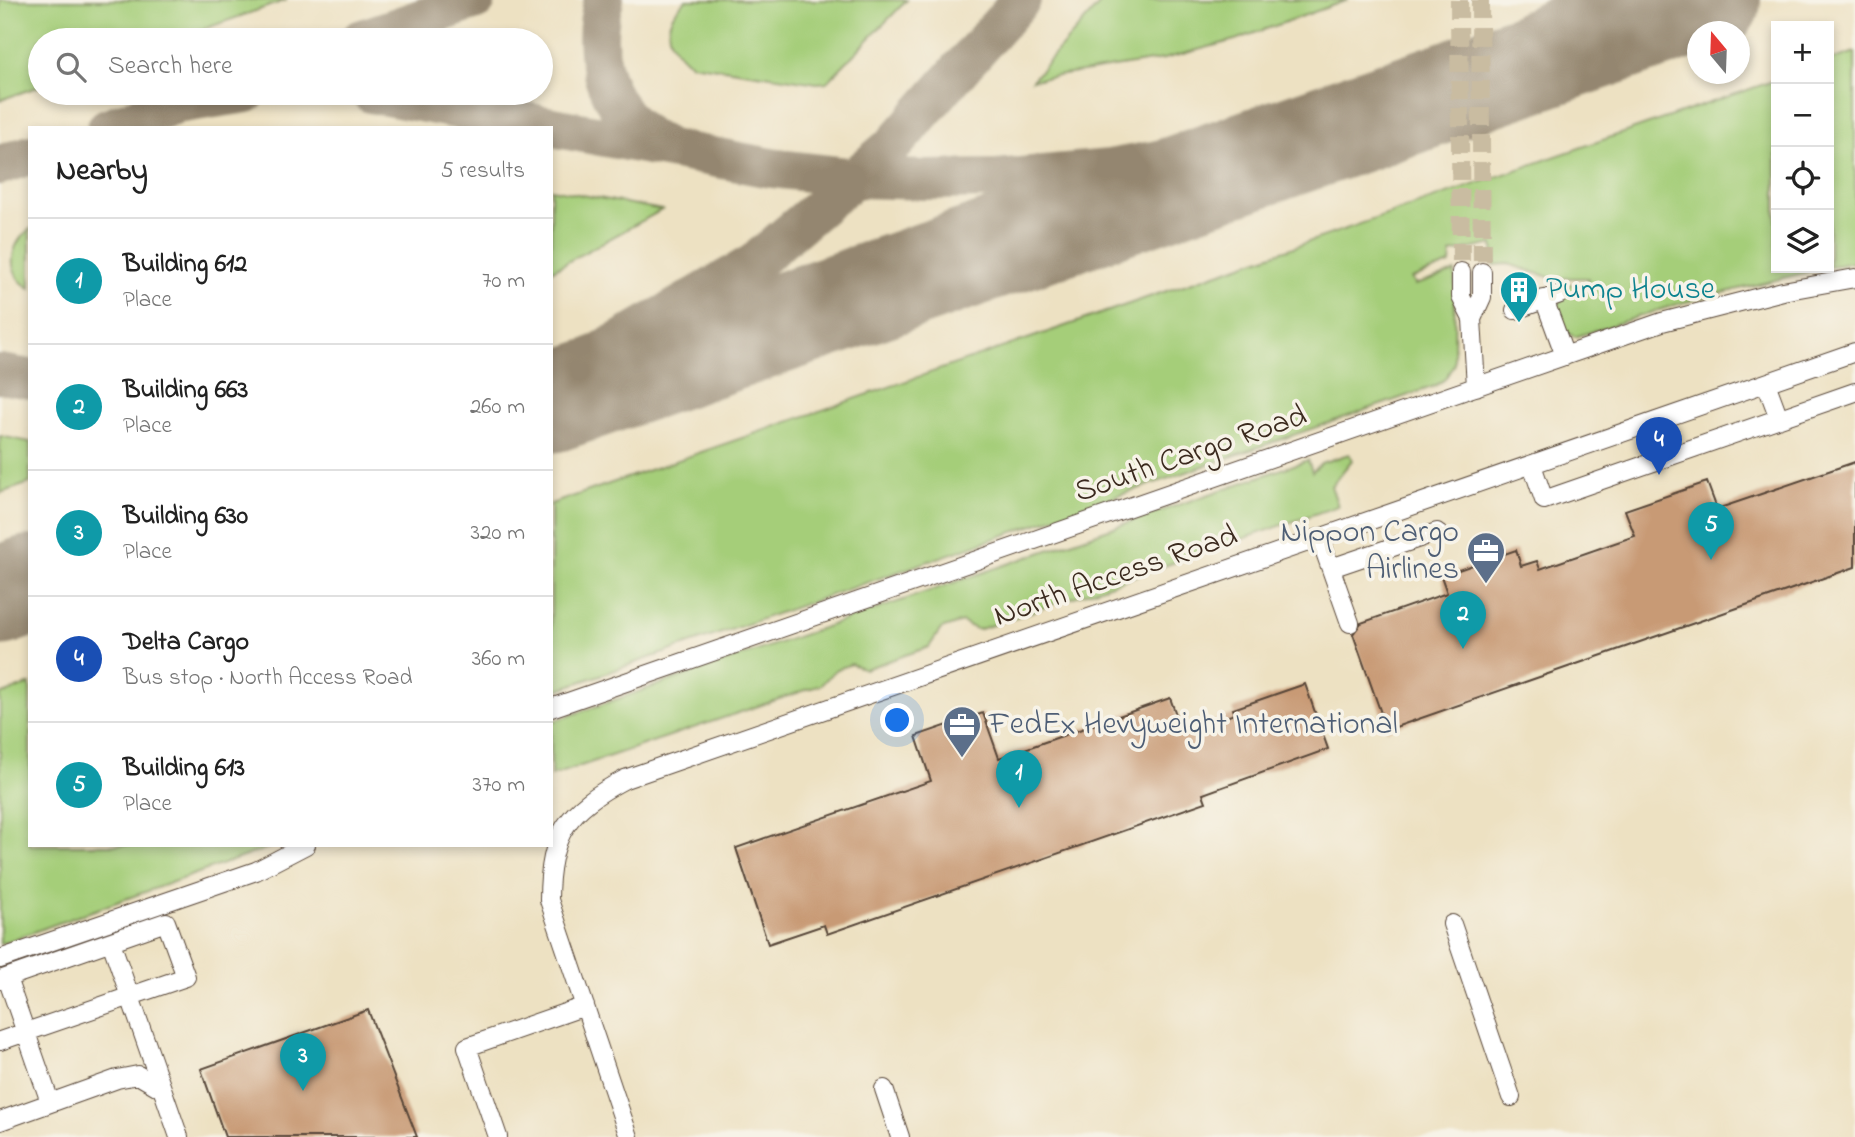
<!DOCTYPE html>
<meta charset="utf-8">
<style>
body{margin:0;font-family:"Indie Flower",sans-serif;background:#f2f2f2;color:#222}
.controls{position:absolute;right:21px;top:21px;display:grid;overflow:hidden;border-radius:0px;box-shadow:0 4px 10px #0003}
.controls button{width:63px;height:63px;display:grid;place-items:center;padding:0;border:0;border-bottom:2px solid #e0e0e0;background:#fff;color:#222;font:35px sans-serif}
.compass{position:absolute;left:1687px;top:21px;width:63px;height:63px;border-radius:50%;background:#fff;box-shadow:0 4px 10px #0003;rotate:341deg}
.you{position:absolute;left:898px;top:721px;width:24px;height:24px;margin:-18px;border:5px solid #fff;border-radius:50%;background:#1a73e8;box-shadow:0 0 0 10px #1a73e833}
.badge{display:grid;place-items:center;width:46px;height:46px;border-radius:50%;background:#b5179e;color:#fff;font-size:23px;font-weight:700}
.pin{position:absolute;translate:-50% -58px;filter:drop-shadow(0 2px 4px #0008)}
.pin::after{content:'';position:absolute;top:37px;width:24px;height:21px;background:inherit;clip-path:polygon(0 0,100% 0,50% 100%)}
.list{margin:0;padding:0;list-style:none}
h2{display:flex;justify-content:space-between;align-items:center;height:91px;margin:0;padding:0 28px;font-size:30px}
h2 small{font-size:23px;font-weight:400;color:#767676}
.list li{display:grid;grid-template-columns:46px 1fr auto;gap:21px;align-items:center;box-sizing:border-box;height:126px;padding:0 28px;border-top:2px solid #e0e0e0}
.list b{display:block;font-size:26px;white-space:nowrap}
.list p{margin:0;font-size:23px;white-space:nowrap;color:#767676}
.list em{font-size:23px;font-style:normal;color:#767676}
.icon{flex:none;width:38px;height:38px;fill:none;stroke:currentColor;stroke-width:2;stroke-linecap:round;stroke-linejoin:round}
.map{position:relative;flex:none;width:1855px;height:1137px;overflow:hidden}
.search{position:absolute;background:#fff;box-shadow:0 4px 10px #0003;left:28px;top:28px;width:525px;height:77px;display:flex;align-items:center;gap:18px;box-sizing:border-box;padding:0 24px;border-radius:38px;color:#767676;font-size:26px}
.panel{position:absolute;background:#fff;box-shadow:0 4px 10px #0003;left:28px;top:126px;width:525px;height:721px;border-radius:0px}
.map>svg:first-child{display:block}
.green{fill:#a5ce79;stroke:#707c4c;stroke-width:2}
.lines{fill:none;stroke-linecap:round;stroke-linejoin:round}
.taxiway{stroke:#948670;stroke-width:40}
.runway{stroke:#948670;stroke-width:100}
.building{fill:#c89a74}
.minor-tunnel{stroke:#c9bca1;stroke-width:18;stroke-dasharray:18 9;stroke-linecap:butt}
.minor-casing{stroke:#564537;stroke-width:20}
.minor{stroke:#fff;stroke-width:18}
.labels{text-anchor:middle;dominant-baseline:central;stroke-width:7;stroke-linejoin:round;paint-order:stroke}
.culture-label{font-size:32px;fill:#0d838f;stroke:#f7f3e8;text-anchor:start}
.street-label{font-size:32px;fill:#3b2a1e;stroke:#f7f3e8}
.service-label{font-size:32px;fill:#4e5e75;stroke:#f7f3e8;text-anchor:end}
</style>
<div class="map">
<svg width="1855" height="1137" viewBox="0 0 1855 1137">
<rect width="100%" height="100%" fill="#f7f3e8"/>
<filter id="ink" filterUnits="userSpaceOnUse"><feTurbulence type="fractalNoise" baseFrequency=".0143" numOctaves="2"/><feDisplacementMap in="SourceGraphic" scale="14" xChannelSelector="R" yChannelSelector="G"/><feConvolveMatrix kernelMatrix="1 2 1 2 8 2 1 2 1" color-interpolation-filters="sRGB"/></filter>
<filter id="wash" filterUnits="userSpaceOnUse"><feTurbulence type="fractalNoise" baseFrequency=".00686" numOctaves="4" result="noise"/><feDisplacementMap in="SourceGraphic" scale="28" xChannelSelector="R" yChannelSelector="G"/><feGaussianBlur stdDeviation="1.57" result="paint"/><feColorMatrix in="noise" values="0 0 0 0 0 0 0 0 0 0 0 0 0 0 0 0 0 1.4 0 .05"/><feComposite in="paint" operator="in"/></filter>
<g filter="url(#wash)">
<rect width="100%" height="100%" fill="#ede1c2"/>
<path class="green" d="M0 0H287L172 40H40V86L0 100Z
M686 0H907L827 82 817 83 691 64C664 43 660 24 686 0Z
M1103 0H1348L1235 40 1164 59 1032 80Z
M1855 52V262L1829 267V61Z
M1776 80V268H1824L1678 304 1575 337 1562 330 1555 308 1563 298 1559 284H1587L1588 278H1552L1508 264 1494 265 1493 244 1451 253 1450 264 1411 279 1415 285 1455 272 1454 364 1445 379 1435 386 551 692V504Z
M551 189 662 210 551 271Z
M30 229V288C5 275 9 244 30 229Z
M0 436 30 442V483L0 493Z
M1349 454 1352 460 1331 486 1338 506 978 630 962 622 941 629 929 647 865 669 851 664 835 670 821 685 551 776V722L1308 460 1312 472 1321 463Z
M30 684V845H276L0 944V695Z"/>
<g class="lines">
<path class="taxiway" d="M604 0C587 55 608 120 663 145
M360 40 476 0
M1459 67 1586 0
M371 93 771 168 857 178 926 180 997 179 1109 169 1252 143 1504 72
M183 103 247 93
M107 128 208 93
M0 165 30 155
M605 366 809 314
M0 374 30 379
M551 381 754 263 893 145 1021 0"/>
<path class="runway" d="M551 403 1711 0
M0 596 30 585"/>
</g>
<g id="blocks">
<path class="building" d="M1855 462V567L1387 730 1353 634 1361 623 1447 593 1441 576 1516 550 1521 566 1537 561 1540 569 1635 536 1625 510 1707 482 1717 509Z
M1305 684 1328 749 1203 794 1206 802 827 934 824 925 768 944 736 848 931 781 916 736 983 713 999 758 1170 698 1182 731 1235 714 1233 709Z
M368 1010 417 1137H225L201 1069Z"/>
</g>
</g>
<g filter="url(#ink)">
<use href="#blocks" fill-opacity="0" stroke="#564537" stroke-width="2"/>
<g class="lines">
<path class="minor-tunnel" d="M1459 0 1461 272
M1480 0 1482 272"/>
<defs>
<path id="minor" d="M1461 272V297L1472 319 1476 387
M1544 299 1565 356
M1515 310 1560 294
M1472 319 1482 297V272
M1766 383 1779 418
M1532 465 1544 500 1855 392
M1320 538 1350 623
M1331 568 1437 532
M551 708 1662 322 1783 291 1855 278
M1452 924 1511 1097
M111 942 179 1137
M0 959 256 871 306 845
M7 978 50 1102
M0 980 166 922 186 977 0 1041
M884 1089 900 1137
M0 1121 117 1079 138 1075 162 1089
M498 1137 467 1047 585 1006
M629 1137 549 900C549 834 568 809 625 779L1855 352"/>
</defs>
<use href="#minor" class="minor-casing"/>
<use href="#minor" class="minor"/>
</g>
</g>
<defs>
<symbol id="building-pin" viewBox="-11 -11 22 30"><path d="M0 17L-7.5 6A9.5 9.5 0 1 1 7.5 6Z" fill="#0f9aa8" stroke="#f7f3e8"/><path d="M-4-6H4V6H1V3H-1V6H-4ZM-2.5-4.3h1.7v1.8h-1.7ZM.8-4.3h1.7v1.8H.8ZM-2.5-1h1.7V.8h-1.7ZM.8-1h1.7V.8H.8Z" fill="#fff"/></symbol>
<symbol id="office-pin" viewBox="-11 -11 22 30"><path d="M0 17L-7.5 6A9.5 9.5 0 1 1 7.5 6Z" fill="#5c6f8a" stroke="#f7f3e8"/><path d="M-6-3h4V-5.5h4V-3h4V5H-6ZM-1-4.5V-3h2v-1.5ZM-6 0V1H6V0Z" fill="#fff"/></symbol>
</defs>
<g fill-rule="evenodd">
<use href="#building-pin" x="1497" y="268" width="44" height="60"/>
<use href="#office-pin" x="1464" y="529" width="44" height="60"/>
<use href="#office-pin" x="940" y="703" width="44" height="60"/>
</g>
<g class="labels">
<g class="culture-label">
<text x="1546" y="290">Pump House</text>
</g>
<g class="street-label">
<text transform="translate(1191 455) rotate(-19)">South Cargo Road</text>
<text transform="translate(1116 577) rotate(-19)">North Access Road</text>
</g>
<g class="service-label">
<text x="1459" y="533">Nippon Cargo<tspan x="1459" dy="37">Airlines</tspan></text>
<text x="989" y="725" text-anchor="start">FedEx Hevyweight International</text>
</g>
</g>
</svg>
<div class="controls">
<button>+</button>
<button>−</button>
<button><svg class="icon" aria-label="locate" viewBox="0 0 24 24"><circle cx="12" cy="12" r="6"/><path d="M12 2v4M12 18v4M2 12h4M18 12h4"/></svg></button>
<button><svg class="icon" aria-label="layers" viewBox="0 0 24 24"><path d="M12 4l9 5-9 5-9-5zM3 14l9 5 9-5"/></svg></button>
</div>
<svg class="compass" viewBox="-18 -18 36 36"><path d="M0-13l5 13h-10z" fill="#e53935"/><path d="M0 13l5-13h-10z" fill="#767676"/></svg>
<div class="you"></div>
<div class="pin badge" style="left:1019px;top:808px;background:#0f9aa8">1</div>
<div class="pin badge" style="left:1463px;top:649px;background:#0f9aa8">2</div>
<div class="pin badge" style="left:303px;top:1091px;background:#0f9aa8">3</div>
<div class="pin badge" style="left:1659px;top:475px;background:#1a4fb4">4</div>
<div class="pin badge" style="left:1711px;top:560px;background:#0f9aa8">5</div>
<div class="search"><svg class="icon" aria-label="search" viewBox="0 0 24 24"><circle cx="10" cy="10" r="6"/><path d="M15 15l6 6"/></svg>Search here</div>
<section class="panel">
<h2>Nearby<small>5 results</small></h2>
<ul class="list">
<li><span class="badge" style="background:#0f9aa8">1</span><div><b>Building 612</b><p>Place</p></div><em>70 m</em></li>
<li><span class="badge" style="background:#0f9aa8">2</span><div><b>Building 663</b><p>Place</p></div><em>260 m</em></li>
<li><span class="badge" style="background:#0f9aa8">3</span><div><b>Building 630</b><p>Place</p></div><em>320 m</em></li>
<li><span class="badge" style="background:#1a4fb4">4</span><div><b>Delta Cargo</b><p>Bus stop · North Access Road</p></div><em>360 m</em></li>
<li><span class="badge" style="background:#0f9aa8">5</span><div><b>Building 613</b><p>Place</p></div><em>370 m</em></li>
</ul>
</section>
</div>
